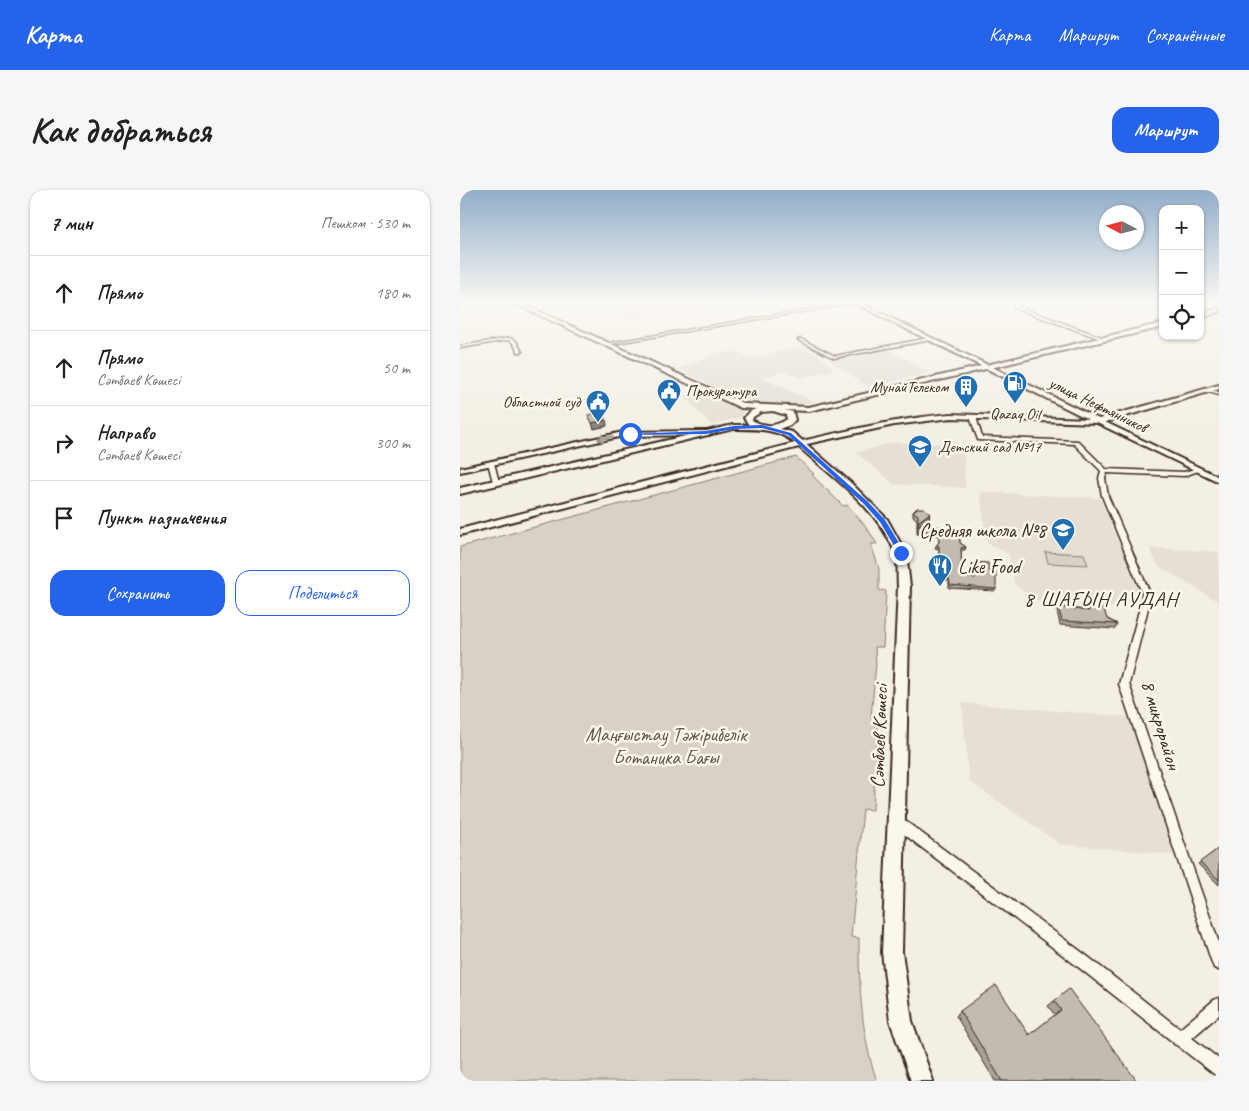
<!DOCTYPE html>
<html lang="ru">
<meta charset="utf-8">
<style>
body{margin:0;font-family:Caveat,sans-serif;background:#f6f6f6;color:#222}
.controls{position:absolute;right:15px;top:15px;display:grid;overflow:hidden;border-radius:10px;box-shadow:0 1px 4px #0004}
.controls button{width:45px;height:45px;display:grid;place-items:center;padding:0;border:0;border-bottom:1px solid #e0e0e0;background:#fff;color:#222;font:25px sans-serif}
.compass{position:absolute;left:639px;top:15px;width:45px;height:45px;border-radius:50%;background:#fff;box-shadow:0 1px 4px #0004;rotate:276deg}
.stop{position:absolute;width:15px;height:15px;margin:-11px;border:4px solid #2563eb;border-radius:50%;background:#fff}
.stop.end{background:#2563eb;border-color:#fff;box-shadow:0 1px 5px #0008}
.list{margin:0;padding:0;list-style:none}
h2{display:flex;justify-content:space-between;align-items:center;height:65px;margin:0;padding:0 20px;font-size:21px}
h2 small{font-size:16px;font-weight:400;color:#767676}
.list li{display:grid;grid-template-columns:32px 1fr auto;gap:15px;align-items:center;box-sizing:border-box;height:75px;padding:0 20px;border-top:1px solid #e0e0e0}
.list b{display:block;font-size:19px;white-space:nowrap}
.list p{margin:0;font-size:16px;white-space:nowrap;color:#767676}
.list em{font-size:16px;font-style:normal;color:#767676}
.actions{display:flex;gap:10px;padding:15px 20px}
.actions a{flex:1;padding:11px 0;border:1px solid #2563eb;border-radius:15px;text-align:center;font-size:18px;color:#2563eb}
.actions .main{background:#2563eb;color:#fff}
.icon{flex:none;width:28px;height:28px;fill:none;stroke:currentColor;stroke-width:2;stroke-linecap:round;stroke-linejoin:round}
.map{position:relative;flex:none;width:759px;height:891px;overflow:hidden;border-radius:15px}
header{display:flex;align-items:center;gap:30px;box-sizing:border-box;height:70px;padding:0 25px;background:#2563eb;color:#fff}
header strong{font-size:24px}
nav{display:flex;gap:28px;margin-inline-start:auto;font-size:18px}
.intro{display:flex;align-items:center;justify-content:space-between;box-sizing:border-box;height:120px;padding:0 30px}
h1{margin:0;font-size:35px}
.button{padding:12px 22px;border-radius:15px;background:#2563eb;color:#fff;font-size:18px;font-weight:700}
main{display:flex;gap:30px;padding:0 30px}
aside{flex:1;background:#fff;border-radius:15px;box-shadow:0 1px 4px #0004}
.map>svg:first-child{display:block}
.built{fill:#e5dfd4}
.green{fill:#d8d1c6;stroke:#8a7e72}
.lines{fill:none;stroke-linecap:round;stroke-linejoin:round}
.minor-casing{stroke:#3b2a1e;stroke-width:3}
.tertiary-casing{stroke:#3b2a1e;stroke-width:4}
.secondary-casing{stroke:#3b2a1e;stroke-width:4}
.minor{fill:#fbf7ec;fill-rule:evenodd}
.tertiary{fill:#fbf7ec;fill-rule:evenodd}
.secondary{fill:#fbf7ec;fill-rule:evenodd}
.wall{fill:#a8a197;stroke:#3b2a1e}
.shaded-wall{fill:#88837b;stroke:#3b2a1e}
.building{fill:#c3bbb0;stroke:#3b2a1e}
.oneway{stroke:#9b9085}
.route{fill:#2563eb}
.labels{text-anchor:middle;dominant-baseline:central;stroke-width:5;stroke-linejoin:round;paint-order:stroke}
.far-poi-label{font-size:16px;fill:#3b2a1e;stroke:#fbf7ec;text-anchor:end}
.far-street-label{font-size:16px;fill:#3b2a1e;stroke:#fbf7ec}
.poi-label{font-size:20px;fill:#3b2a1e;stroke:#fbf7ec;text-anchor:end}
.street-label{font-size:20px;fill:#3b2a1e;stroke:#fbf7ec}
.park-label{font-size:20px;fill:#625448;stroke:#fbf7ec}
.neighbourhood-label{font-size:21px;letter-spacing:1px;fill:#3b2a1e;stroke:#fbf7ec}
</style>
<header>
<strong>Карта</strong>
<nav><a>Карта</a><a>Маршрут</a><a>Сохранённые</a></nav>
</header>
<div class="intro"><h1>Как добраться</h1><a class="button">Маршрут</a></div>
<main>
<aside>
<h2>7 мин<small>Пешком · 530 m</small></h2>
<ul class="list">
<li><svg class="icon" aria-label="ahead" viewBox="0 0 24 24"><path d="M12 20V5M6 11l6-6 6 6"/></svg><div><b>Прямо</b></div><em>180 m</em></li>
<li><svg class="icon" aria-label="ahead" viewBox="0 0 24 24"><path d="M12 20V5M6 11l6-6 6 6"/></svg><div><b>Прямо</b><p>Сәтбаев Көшесі</p></div><em>50 m</em></li>
<li><svg class="icon" aria-label="right" viewBox="0 0 24 24"><path d="M7 20v-9h11M14 6l5 5-5 5"/></svg><div><b>Направо</b><p>Сәтбаев Көшесі</p></div><em>300 m</em></li>
<li><svg class="icon" aria-label="arrive" viewBox="0 0 24 24"><path d="M6 21V4h12l-3 4 3 4H6"/></svg><div><b>Пункт назначения</b></div></li>
</ul>
<div class="actions"><a class="main">Сохранить</a><a>Поделиться</a></div>
</aside>
<div class="map">
<svg width="759" height="891" viewBox="0 0 759 891">
<rect width="100%" height="100%" fill="#f3efe4"/>
<filter id="ink" filterUnits="userSpaceOnUse"><feTurbulence type="fractalNoise" baseFrequency=".02" numOctaves="2"/><feDisplacementMap in="SourceGraphic" scale="10" xChannelSelector="R" yChannelSelector="G"/><feConvolveMatrix kernelMatrix="1 2 1 2 8 2 1 2 1" color-interpolation-filters="sRGB"/></filter>
<g filter="url(#ink)">
<path class="built" d="M149 113H266L165 130Z
M603 113H671L652 120 657 122 640 125Z
M343 156 356 164 372 176 373 180 340 188 326 181 299 187 355 212 328 217 291 213 280 210 218 179 263 161 267 163 274 161 292 168Z
M428 159 470 183 408 197 371 171Z
M242 202 279 218 283 222 281 227 251 235 224 206Z
M435 252 504 255 505 298 434 294 396 263Z
M520 302 640 308 681 402 657 418 578 411 555 395 549 364 527 353Z
M690 358 759 362V412L698 376Z
M502 513 669 527 716 665 600 654 509 591Z"/>
<path class="green" d="M336 267 354 284 352 285 383 316 387 315 407 338 417 354H411L419 379V400L426 401 423 457H415L416 474 411 527 418 528 413 620 403 619 391 747 399 748C399 795 401 847 417 891H0V357Z
M585 362 624 364 628 375 588 373Z"/>
<g class="lines">
<defs>
<path id="minor" d="M386 113H395L145 155 143 154Z
M557 113H561L557 116 559 117 647 149 644 150 557 119 553 116Z
M50 148 56 151 62 162H58L53 153 49 150 0 158V156Z
M469 148 470 150 374 168 338 150 341 149 375 166Z
M747 199 759 202V205L745 201V200Z
M513 225 516 227 522 247 618 251 646 279 724 282 738 278 741 280 724 286 647 283 645 288 648 306 690 403V410L669 494 759 753V780L754 778 752 773 659 494 682 410V403L642 306 639 288 641 281 614 254 518 250 510 227Z
M31 271 34 273 39 292 38 293 33 292 28 273Z
M436 626 440 627 627 766 720 839 754 810 759 808V825L732 848 759 869V887L754 884 718 856 714 854 713 852 617 776 432 635 430 631 432 627Z"/>
<path id="tertiary" d="M394 113H400L639 229 759 195V199L645 232 759 287V292L637 233 491 228 434 235 338 256V252C389 240 439 228 491 224L628 229Z
M246 241 250 243 249 245 163 246 0 282V278L163 242Z"/>
<path id="secondary" d="M53 113H60L285 214 349 217 703 133V137L349 221 325 220 333 222 335 230 330 235 319 239 332 242 344 252 391 293 427 329 446 363 450 396 442 762 452 831 473 891H451L430 831 422 762 438 396C437 386 439 371 435 362 417 318 373 287 339 257L0 345V339L335 253C317 238 295 239 273 239L0 304V298L273 235H289L284 228 291 221 296 219 281 218ZM313 221 326 225 327 229C316 237 304 237 292 230L293 227 301 222Z
M759 118V122L740 128V124Z"/>
</defs>
<use href="#minor" class="minor-casing"/>
<use href="#tertiary" class="tertiary-casing"/>
<use href="#secondary" class="secondary-casing"/>
<use href="#minor" class="minor"/>
<use href="#tertiary" class="tertiary"/>
<use href="#secondary" class="secondary"/>
</g>
<path class="wall" d="M453 322 470 323 469 328 459 335 499 339 500 353 506 357 505 360H501L502 387 514 388V380H517L516 372 529 381 536 399 535 401 489 398V390H480V374L475 372V370L479 366V359L475 358 476 356 479 352V345L457 344V330L453 326Z
M598 417 627 420 628 418 657 434 655 439 600 435 597 421Z
M759 658V695L738 674Z
M594 811 677 891H535L496 826 500 821 569 845 595 825 588 816Z"/>
<path class="shaded-wall" d="M146 230 147 236 134 239 132 233Z
M470 323 469 328 457 337 458 332Z"/>
<path class="building" d="M141 222 146 230 132 233 128 225Z
M457 318H464L470 323 458 332V325L453 322Z
M458 335 499 339 500 353 506 357 501 358 502 387 515 388 514 380H517L516 372 528 373 529 381H536V399L490 395 489 388 481 387 480 371 475 370 479 365V356H476L479 352V342L458 341Z
M598 417 629 421 628 418 644 419 647 429 657 434 602 431Z
M759 658V690L740 672Z
M536 795 569 845 601 820 594 811 609 799 677 891H542L500 821Z"/>
<defs><path id="oneway-shaft" d="M-6 0H5M1.5-3L5.5 0L1.5 3" fill="none" stroke-width="1.6" stroke-linecap="round" stroke-linejoin="round" transform="scale(1.25)"/></defs>
<use class="oneway" href="#oneway-shaft" transform="translate(145 248) rotate(168)"/>
</g>
<linearGradient id="sky" x2="0" y2="1"><stop stop-color="#91aec9"/><stop offset="0.47" stop-color="#faf8f3"/><stop offset="1" stop-color="#faf8f3" stop-opacity="0"/></linearGradient>
<rect width="759" height="238" fill="url(#sky)"/>
<path class="route" d="M302 235 331 243 408 312 425 330 445 363 444 364H439L420 332 404 314 328 245 302 238 274 239 246 244 170 245 167 244 246 241 274 236Z"/>
<defs>
<symbol id="fuel-pin" viewBox="-11 -11 22 30"><path d="M0 17L-7.5 6A9.5 9.5 0 1 1 7.5 6Z" fill="#1f6fb2" stroke="#fbf7ec"/><path d="M-5.5-6h7V0h2V4h1.3V-2.5L3-4.5l.8-.8L6-3V5H2.5V1h-1V6h-7ZM-4.2-4.7v3.2H.2V-4.7Z" fill="#fff"/></symbol>
<symbol id="building-pin" viewBox="-11 -11 22 30"><path d="M0 17L-7.5 6A9.5 9.5 0 1 1 7.5 6Z" fill="#1f6fb2" stroke="#fbf7ec"/><path d="M-4-6H4V6H1V3H-1V6H-4ZM-2.5-4.3h1.7v1.8h-1.7ZM.8-4.3h1.7v1.8H.8ZM-2.5-1h1.7V.8h-1.7ZM.8-1h1.7V.8H.8Z" fill="#fff"/></symbol>
<symbol id="civic-pin" viewBox="-11 -11 22 30"><path d="M0 17L-7.5 6A9.5 9.5 0 1 1 7.5 6Z" fill="#1f6fb2" stroke="#fbf7ec"/><path d="M-.6-6.5H3V-4.5H.6V-3L4-1V1h2V6H-6V1h2V-1L-.6-3ZM-1.2 2.5V6h2.4V2.5Z" fill="#fff"/></symbol>
<symbol id="school-pin" viewBox="-11 -11 22 30"><path d="M0 17L-7.5 6A9.5 9.5 0 1 1 7.5 6Z" fill="#1f6fb2" stroke="#fbf7ec"/><path d="M0-5L7-2L0 1L-7-2ZM-4 1L0 2.5L4 1V4Q0 6-4 4Z" fill="#fff"/></symbol>
<symbol id="restaurant-pin" viewBox="-11 -11 22 30"><path d="M0 17L-7.5 6A9.5 9.5 0 1 1 7.5 6Z" fill="#1f6fb2" stroke="#fbf7ec"/><path d="M-5-6h1v4h1v-4h1v4h1v-4h1v5L-1.5 .5V6h-2V.5L-5-1ZM5-6V6H3V1.5H1.5Q1.5-4 5-6Z" fill="#fff"/></symbol>
</defs>
<g fill-rule="evenodd">
<use href="#fuel-pin" x="541" y="179" width="28" height="38"/>
<use href="#building-pin" x="492" y="183" width="28" height="38"/>
<use href="#civic-pin" x="195" y="187" width="28" height="38"/>
<use href="#civic-pin" x="124" y="198" width="28" height="38"/>
<use href="#school-pin" x="446" y="243" width="28" height="38"/>
<use href="#school-pin" x="589" y="326" width="28" height="38"/>
<use href="#restaurant-pin" x="466" y="362" width="28" height="38"/>
</g>
<g class="labels">
<g class="far-poi-label">
<text x="488" y="197">МунайТелеком</text>
<text x="226" y="201" text-anchor="start">Прокуратура</text>
<text x="120" y="212">Областной суд</text>
<text x="555" y="224" text-anchor="middle">Qazaq Oil</text>
<text x="478" y="257" text-anchor="start">Детский сад №17</text>
</g>
<g class="far-street-label">
<text transform="translate(638 215) rotate(26)">улица Нефтянников</text>
</g>
<g class="poi-label">
<text x="586" y="340">Средняя школа №8</text>
<text x="498" y="376" text-anchor="start">Like Food</text>
</g>
<g class="street-label">
<text transform="translate(701 535) rotate(73)">8 микрорайон</text>
<text transform="translate(419 546) rotate(-88)">Сәтбаев Көшесі</text>
</g>
<g class="park-label">
<text x="206" y="544">Маңғыстау Тәжірибелік<tspan x="206" dy="23">Ботаника Бағы</tspan></text>
</g>
<g class="neighbourhood-label">
<text x="641" y="409">8 ШАҒЫН АУДАН</text>
</g>
</g>
</svg>
<div class="controls">
<button>+</button>
<button>−</button>
<button><svg class="icon" aria-label="locate" viewBox="0 0 24 24"><circle cx="12" cy="12" r="6"/><path d="M12 2v4M12 18v4M2 12h4M18 12h4"/></svg></button>
</div>
<svg class="compass" viewBox="-18 -18 36 36"><path d="M0-13l5 13h-10z" fill="#e53935"/><path d="M0 13l5-13h-10z" fill="#767676"/></svg>
<div class="stop" style="left:170px;top:244px"></div>
<div class="stop end" style="left:441px;top:363px"></div>
</div>
</main>
